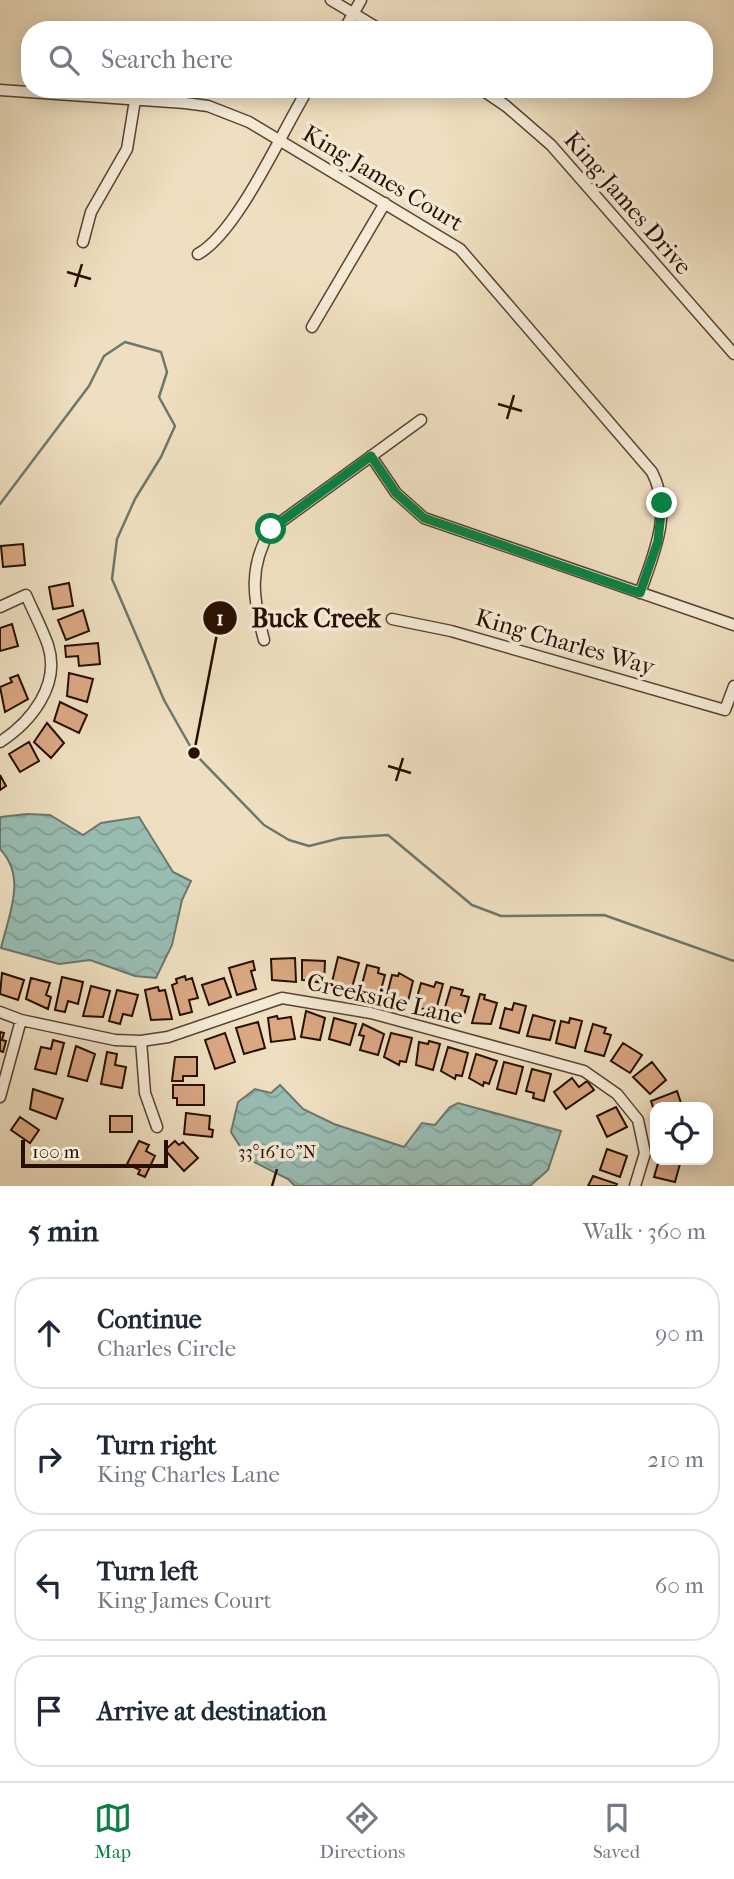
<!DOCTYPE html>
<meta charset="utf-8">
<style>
body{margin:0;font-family:"IM FELL French Canon",serif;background:#f6f6f7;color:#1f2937}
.controls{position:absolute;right:21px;bottom:21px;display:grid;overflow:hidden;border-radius:14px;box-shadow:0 4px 18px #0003}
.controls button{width:63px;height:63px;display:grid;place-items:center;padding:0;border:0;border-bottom:2px solid #e0e1e3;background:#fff;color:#1f2937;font:35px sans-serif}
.scale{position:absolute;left:21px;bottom:18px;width:147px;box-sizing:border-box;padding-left:7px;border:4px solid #280f02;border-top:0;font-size:19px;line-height:24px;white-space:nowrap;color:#280f02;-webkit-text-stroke:5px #f4ead6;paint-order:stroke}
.stop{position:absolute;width:21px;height:21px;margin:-16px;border:5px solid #0b8043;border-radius:50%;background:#fff}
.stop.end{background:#0b8043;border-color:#fff;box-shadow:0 2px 7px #0008}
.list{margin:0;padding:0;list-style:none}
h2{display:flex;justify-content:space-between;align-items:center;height:91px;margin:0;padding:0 28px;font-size:30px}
h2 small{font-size:23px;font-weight:400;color:#747a83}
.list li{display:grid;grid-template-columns:46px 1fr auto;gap:21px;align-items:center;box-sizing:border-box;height:112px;margin:0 14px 14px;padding:0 14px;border:2px solid #e0e1e3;border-radius:28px}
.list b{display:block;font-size:26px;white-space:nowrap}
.list p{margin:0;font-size:23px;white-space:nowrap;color:#747a83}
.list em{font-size:23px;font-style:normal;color:#747a83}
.icon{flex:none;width:38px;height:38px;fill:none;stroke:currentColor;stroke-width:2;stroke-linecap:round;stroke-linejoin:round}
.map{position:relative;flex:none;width:734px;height:1186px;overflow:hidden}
.search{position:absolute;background:#fff;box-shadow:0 4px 18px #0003;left:21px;right:21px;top:21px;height:77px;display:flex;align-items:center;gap:18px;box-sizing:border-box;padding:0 24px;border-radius:28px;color:#747a83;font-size:26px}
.sheet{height:595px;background:#fff}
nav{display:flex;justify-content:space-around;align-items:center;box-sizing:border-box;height:98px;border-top:2px solid #e0e1e3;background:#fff;font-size:19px;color:#747a83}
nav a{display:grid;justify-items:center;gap:4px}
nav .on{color:#0b8043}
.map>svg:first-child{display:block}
.water{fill:url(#water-waves);stroke:#6c776c;stroke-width:2}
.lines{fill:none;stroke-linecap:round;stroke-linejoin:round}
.stream{stroke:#6c776c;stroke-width:2.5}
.building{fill:#daa883;stroke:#280f02;stroke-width:2}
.minor-casing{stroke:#5a4332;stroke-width:13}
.minor{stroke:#f4ead6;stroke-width:10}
.route{stroke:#0b8043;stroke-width:9}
.ticks{fill:none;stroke:#280f02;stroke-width:2.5}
.labels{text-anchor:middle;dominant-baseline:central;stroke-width:7;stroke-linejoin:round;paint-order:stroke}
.street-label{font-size:24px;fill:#280f02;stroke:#f4ead6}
.ticks-label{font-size:18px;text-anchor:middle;fill:#280f02;stroke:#f4ead6;stroke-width:7;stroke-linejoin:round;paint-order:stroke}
.leader{fill:none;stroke:#280f02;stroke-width:2.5}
.callout-dot{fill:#280f02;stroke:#f4ead6;stroke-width:2.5}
.mark-label{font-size:21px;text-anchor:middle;font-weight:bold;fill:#fff}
.callout-label{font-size:26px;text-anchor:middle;font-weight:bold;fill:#280f02;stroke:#f4ead6;stroke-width:7;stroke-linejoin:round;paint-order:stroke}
</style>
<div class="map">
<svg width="734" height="1186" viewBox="0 0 734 1186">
<defs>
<pattern id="water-waves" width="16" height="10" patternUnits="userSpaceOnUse" patternTransform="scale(1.75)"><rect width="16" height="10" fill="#99bdb3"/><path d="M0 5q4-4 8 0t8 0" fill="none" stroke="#84a198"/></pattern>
</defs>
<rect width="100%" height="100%" fill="#eedfc0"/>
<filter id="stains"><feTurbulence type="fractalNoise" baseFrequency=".00286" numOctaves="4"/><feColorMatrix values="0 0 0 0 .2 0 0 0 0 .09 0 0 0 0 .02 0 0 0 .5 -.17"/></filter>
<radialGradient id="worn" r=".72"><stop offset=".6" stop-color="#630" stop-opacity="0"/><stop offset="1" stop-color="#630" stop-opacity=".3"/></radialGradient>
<path class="water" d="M27 814 50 815 83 835 101 823 139 817 173 872 191 881 182 900 172 945 156 978 135 976 90 960 59 964 1 948C9 914 27 877 0 849V820L1 817Z
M280 1085 303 1109 334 1124 404 1147 422 1123 435 1125 450 1107 458 1103 561 1131 548 1170 530 1186H295L288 1179 248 1159 231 1132 238 1102 255 1089 271 1093Z"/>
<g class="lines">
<path class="stream" d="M0 504 89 386 104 356 125 342 161 352 167 372 159 397 175 426 161 457 135 499 117 539 112 579 164 700 194 753 264 825 289 840 309 846 341 838 388 835 472 905 501 916 604 915 734 961"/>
</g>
<path class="building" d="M23 544 25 565 3 567 1 546Z
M69 583 73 606 53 609 49 587Z
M83 610 89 631 66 640 58 620Z
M12 624 18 646 0 651V628Z
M98 643 100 664 79 666 78 656 66 657 65 646Z
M69 673 93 679 87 702 67 696Z
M18 675 28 699 5 712 0 687 12 682 10 678Z
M60 702 87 715 79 733 54 721Z
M47 723 64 743 51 758 34 742Z
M29 742 39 761 20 772 9 754Z
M0 775 6 786 0 790Z
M338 957 359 963 351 991 331 986Z
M295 958 296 982 272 980 271 959Z
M302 960 325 961 324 983 302 980Z
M253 961 255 970 251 971 256 989 237 995 229 968Z
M367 965 379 968 378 973 385 975 379 997 360 992Z
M2 973 24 980 18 1000 0 994Z
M399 973 413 981 407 1005 386 999 392 975 398 976Z
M185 976 186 980 192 978 198 998 189 1000 192 1012 180 1015 172 985 177 983 176 979Z
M62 977 83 982 78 1004 68 1001 65 1012 55 1010Z
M31 978 50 983 46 995 51 997 48 1009 26 999Z
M224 978 231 997 209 1005 202 985Z
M436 982 443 984 436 1010 414 1008 421 983 434 987Z
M91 986 110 991 103 1017 83 1016Z
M158 987 159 991 165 990 172 1019 151 1020 145 990Z
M451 987 463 990 461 995 469 997 463 1019 443 1014Z
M117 990 138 995 132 1016 123 1014 120 1024 109 1021Z
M480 994 485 995 484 999 497 1003 491 1024 472 1023Z
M514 1003 526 1006 519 1033 500 1028 505 1008 512 1010Z
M306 1011 325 1018 320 1040 301 1037Z
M533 1015 555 1021 550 1040 527 1036Z
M277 1016 278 1019 291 1017 295 1039 271 1042 268 1018Z
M334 1018 356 1024 350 1045 329 1039Z
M570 1018 582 1021 575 1048 556 1043 561 1021 569 1023Z
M258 1022 265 1048 244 1054 236 1028Z
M363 1024 384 1034 378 1055 360 1050 364 1036 359 1035Z
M593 1024 606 1028 604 1033 611 1035 604 1056 585 1051Z
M0 1032 4 1033 2 1040 6 1041 3 1052 0 1051Z
M225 1033 235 1062 215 1069 205 1040Z
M391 1033 412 1038 406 1062 400 1061 399 1065 384 1057Z
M53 1040 64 1043 56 1074 35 1069 41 1047 51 1049Z
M429 1041 440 1044 433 1070 416 1065 419 1042 428 1044Z
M623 1043 642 1055 630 1073 611 1061Z
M76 1046 95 1054 87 1081 68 1076Z
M448 1047 468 1053 462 1076 456 1075 455 1079 441 1071Z
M107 1052 117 1054 115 1065 126 1067 122 1088 101 1084Z
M476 1054 497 1061 489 1084 484 1082 483 1086 469 1078Z
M175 1057H197V1076H183V1081H172Z
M504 1062 523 1067 516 1094 497 1089Z
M652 1062 666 1080 650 1094 633 1077Z
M532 1069 551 1074 544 1101 533 1098 534 1093 526 1091Z
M572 1078 579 1087 587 1081 594 1090 566 1109 554 1092Z
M173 1085H204V1105H177V1098H173Z
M33 1089 63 1099 56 1119 30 1109Z
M677 1091 681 1103 677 1107H655V1113L651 1101Z
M616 1107 627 1127 607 1137 597 1116Z
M186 1113 210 1116 209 1129 213 1130 212 1137 184 1134Z
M110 1116H132V1132H110Z
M20 1117 39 1130 30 1143 11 1130Z
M139 1141 149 1145 146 1151 155 1156 145 1177 138 1174 140 1170 127 1164Z
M175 1141 179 1145 183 1142 198 1158 184 1171 165 1150Z
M607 1149 627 1156 620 1177 600 1170Z
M659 1160H681L675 1182 654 1177Z
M593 1176 617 1184 616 1186H588Z"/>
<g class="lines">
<defs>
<path id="minor" d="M331 0 381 30
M344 30 361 0
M481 89 506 106 551 145 734 354
M0 90 185 103 208 106 249 122 460 249 652 472C673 513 654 553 640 593
M83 242 91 212 127 149 135 100
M198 254C238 232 282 131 308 89
M312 327 385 203
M371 456 396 493 424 518 734 625
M0 607 26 595C33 611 42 628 48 645 61 685 31 722 0 742
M392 619 451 631 725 710 734 686
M264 640C253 599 248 567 271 529L421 420
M0 1012 21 1020 115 1040 141 1041 168 1037 282 998 371 1013 584 1071 617 1094 638 1120 645 1153 635 1186
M141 1041 145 1093 157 1127
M0 1097 21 1020"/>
</defs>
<use href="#minor" class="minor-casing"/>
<use href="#minor" class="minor"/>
</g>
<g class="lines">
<path class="route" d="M271 529 371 456 396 493 424 518 640 593 658 541 662 503"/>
</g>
<path class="ticks" d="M67 272 91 279M75 287 82 264M498 404 522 411M507 419 514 395M388 766 411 773M396 781 403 758M272 1186 277 1169"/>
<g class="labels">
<g class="street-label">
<text transform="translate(383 178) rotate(31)">King James Court</text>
<text transform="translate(628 203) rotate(49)">King James Drive</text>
<text transform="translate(565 642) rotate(16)">King Charles Way</text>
<text transform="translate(385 999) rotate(13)">Creekside Lane</text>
</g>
</g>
<g class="ticks-label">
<text x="277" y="1158">33°16'10"N</text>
</g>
<path class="leader" d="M194 753L220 618"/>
<g class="callout-dot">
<circle cx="194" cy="753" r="7"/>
<circle cx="220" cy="618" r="18"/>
</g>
<g class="mark-label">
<text x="220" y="625">1</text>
</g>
<g class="callout-label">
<text x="316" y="627">Buck Creek</text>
</g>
<rect width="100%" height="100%" filter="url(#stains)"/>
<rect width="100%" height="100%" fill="url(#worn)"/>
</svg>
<div class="controls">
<button><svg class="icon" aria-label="locate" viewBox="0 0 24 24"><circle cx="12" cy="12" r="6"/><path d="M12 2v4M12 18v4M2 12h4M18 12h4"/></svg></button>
</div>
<div class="scale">100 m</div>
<div class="stop" style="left:271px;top:529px"></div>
<div class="stop end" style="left:662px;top:503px"></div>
<div class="search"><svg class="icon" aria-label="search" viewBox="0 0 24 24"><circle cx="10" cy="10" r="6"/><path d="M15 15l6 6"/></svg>Search here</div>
</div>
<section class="sheet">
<h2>5 min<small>Walk · 360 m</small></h2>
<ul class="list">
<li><svg class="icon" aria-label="ahead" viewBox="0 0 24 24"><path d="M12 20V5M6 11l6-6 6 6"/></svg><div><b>Continue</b><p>Charles Circle</p></div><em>90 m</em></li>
<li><svg class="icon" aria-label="right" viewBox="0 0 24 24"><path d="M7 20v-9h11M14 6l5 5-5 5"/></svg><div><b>Turn right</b><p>King Charles Lane</p></div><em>210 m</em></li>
<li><svg class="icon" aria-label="left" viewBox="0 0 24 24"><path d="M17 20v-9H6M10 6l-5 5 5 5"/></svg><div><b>Turn left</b><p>King James Court</p></div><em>60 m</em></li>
<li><svg class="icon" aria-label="arrive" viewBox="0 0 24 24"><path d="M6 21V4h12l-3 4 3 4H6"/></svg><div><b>Arrive at destination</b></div></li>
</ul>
</section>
<nav>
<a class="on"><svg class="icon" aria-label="map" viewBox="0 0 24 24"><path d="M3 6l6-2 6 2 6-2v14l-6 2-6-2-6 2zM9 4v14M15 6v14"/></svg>Map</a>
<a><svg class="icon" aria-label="directions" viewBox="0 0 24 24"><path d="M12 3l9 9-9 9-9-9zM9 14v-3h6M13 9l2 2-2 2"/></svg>Directions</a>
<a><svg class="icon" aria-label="saved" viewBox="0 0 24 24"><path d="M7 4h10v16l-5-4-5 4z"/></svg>Saved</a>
</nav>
